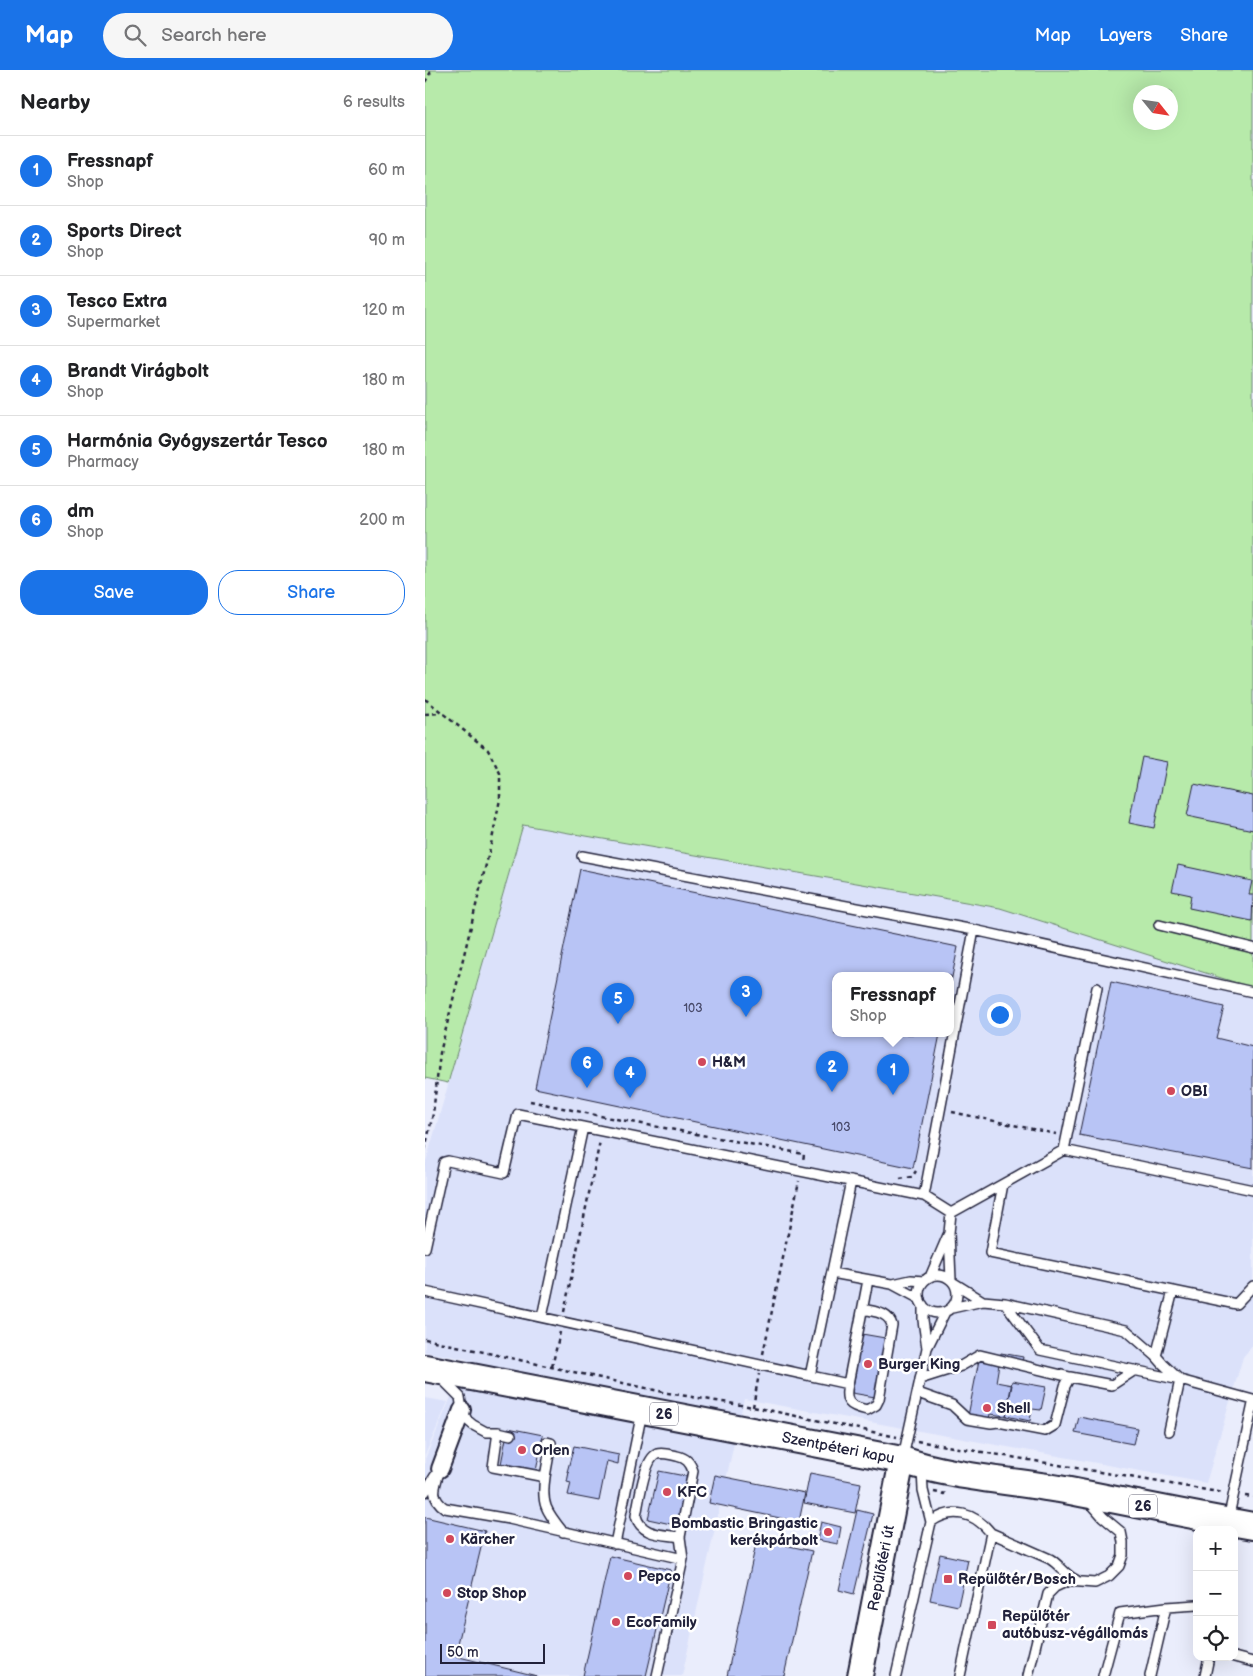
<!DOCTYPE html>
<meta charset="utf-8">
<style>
body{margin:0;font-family:"Balsamiq Sans",sans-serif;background:#f6f6f6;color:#202124}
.controls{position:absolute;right:15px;bottom:15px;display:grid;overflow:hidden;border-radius:10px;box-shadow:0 5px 20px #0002}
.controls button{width:45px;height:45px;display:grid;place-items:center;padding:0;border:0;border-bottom:1px solid #e0e0e0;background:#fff;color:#202124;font:25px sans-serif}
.compass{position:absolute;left:708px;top:15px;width:45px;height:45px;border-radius:50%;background:#fff;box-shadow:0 5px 20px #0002;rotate:120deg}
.scale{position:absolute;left:15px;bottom:12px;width:105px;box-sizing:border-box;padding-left:5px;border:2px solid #22223b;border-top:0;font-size:14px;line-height:18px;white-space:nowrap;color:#22223b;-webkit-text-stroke:4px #fff;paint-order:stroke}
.you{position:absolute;left:574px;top:944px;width:18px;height:18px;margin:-12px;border:4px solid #fff;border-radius:50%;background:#1a73e8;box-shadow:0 0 0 8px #1a73e833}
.badge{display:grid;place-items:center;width:32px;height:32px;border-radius:50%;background:#1a73e8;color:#fff;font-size:16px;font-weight:700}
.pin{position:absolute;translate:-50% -41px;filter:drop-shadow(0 1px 2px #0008)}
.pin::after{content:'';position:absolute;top:26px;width:18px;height:15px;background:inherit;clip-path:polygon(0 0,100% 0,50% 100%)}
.popup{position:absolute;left:407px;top:902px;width:122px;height:65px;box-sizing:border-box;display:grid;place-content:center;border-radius:10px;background:#fff;filter:drop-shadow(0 1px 4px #0005);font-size:16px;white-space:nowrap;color:#757577}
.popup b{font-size:19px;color:#202124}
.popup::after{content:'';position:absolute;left:50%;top:100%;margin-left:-10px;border:10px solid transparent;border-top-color:#fff}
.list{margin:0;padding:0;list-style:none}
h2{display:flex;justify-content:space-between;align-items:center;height:65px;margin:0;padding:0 20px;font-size:21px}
h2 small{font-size:16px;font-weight:400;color:#757577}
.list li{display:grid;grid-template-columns:32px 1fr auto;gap:15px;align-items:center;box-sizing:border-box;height:70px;padding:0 20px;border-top:1px solid #e0e0e0}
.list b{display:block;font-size:19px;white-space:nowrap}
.list p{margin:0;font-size:16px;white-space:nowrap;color:#757577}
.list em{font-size:16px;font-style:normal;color:#757577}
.actions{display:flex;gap:10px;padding:15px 20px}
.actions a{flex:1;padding:11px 0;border:1px solid #1a73e8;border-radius:20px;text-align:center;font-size:18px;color:#1a73e8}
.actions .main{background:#1a73e8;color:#fff}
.icon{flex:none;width:28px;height:28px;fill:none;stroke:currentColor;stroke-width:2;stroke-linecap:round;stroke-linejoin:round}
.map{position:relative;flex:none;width:828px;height:1606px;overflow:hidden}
header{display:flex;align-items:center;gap:30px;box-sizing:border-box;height:70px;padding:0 25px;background:#1a73e8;color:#fff}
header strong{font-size:24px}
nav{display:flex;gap:28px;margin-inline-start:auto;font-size:18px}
.search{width:350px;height:45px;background:#f6f6f6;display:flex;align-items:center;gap:12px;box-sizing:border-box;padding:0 18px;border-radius:28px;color:#757577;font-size:19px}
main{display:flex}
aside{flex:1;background:#fff}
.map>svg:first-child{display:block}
.built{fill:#dbe1fa;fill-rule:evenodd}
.green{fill:#b7eaaa;stroke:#6c8672;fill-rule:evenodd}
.building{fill:#b8c4f5;stroke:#22223b}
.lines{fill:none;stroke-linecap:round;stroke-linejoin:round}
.lane-casing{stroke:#22223b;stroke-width:12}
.street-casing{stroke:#22223b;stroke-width:20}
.secondary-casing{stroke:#22223b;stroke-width:28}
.primary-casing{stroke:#22223b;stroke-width:30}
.path{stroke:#22223b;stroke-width:2.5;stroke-dasharray:4 4;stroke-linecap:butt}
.lane{stroke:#fff;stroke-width:9}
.street{stroke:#fff;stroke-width:16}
.secondary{stroke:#fff;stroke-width:24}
.primary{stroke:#fff;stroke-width:26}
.poi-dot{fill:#d1495b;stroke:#fff;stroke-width:2}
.labels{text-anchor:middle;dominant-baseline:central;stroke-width:5;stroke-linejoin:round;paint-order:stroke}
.number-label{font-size:12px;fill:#484a6a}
.shield{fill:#fff;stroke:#646476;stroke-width:1}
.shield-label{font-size:14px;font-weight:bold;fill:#22223b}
.poi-label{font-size:15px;font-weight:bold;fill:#22223b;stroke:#fff;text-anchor:start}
.street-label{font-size:15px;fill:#22223b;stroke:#fff}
</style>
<header>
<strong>Map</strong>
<div class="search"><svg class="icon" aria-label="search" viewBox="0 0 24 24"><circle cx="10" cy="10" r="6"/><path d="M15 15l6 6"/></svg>Search here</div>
<nav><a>Map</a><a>Layers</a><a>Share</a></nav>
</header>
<main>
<aside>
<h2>Nearby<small>6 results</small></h2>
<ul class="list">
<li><span class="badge">1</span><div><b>Fressnapf</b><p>Shop</p></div><em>60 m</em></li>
<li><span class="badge">2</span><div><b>Sports Direct</b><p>Shop</p></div><em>90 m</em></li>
<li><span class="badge">3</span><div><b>Tesco Extra</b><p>Supermarket</p></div><em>120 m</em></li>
<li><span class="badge">4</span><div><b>Brandt Virágbolt</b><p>Shop</p></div><em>180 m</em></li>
<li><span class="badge">5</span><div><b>Harmónia Gyógyszertár Tesco</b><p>Pharmacy</p></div><em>180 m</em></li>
<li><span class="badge">6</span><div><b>dm</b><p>Shop</p></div><em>200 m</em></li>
</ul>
<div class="actions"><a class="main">Save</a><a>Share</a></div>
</aside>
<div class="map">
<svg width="828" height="1606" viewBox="0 0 828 1606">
<rect width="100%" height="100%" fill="#eaedfc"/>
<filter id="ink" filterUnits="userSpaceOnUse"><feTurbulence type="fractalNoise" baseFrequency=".02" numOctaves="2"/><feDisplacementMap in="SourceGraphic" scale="10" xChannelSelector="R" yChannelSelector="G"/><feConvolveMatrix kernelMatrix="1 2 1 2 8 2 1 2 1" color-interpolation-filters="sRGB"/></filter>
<g filter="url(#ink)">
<path class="built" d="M98 755 575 838 828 918V1275L818 1287 781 1413 319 1329 257 1606H0V1389L42 1289 0 1282V1095ZM410 906H526V964H410Z
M0 1328 23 1332 0 1385Z"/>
<path class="green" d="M0 0H828V918L575 838 98 755 23 1013 0 1008ZM716 22H746V52H716Z"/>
<path class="building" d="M717 687 742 692 729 758 704 753Z
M769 714 828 726V760L762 746Z
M753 795 827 811 824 825H828L827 851 764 838 766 825 747 821Z
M155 799 533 877 526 912V906H410V964H515L488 1098 110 1018Z
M686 912 799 937 791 968 828 977V1098L654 1065Z
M437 1264 460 1268 450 1327 427 1323Z
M576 1283 598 1287 596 1298 574 1294Z
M554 1290 574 1294 571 1312 587 1315 581 1346 565 1344 564 1350 543 1346Z
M587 1311 621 1317 616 1340 607 1339 605 1351 581 1346Z
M654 1347 712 1358 708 1374 650 1363Z
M83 1358 118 1365 111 1401 76 1394Z
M149 1376 194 1385 193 1394 182 1391 174 1431 143 1425 146 1413 142 1412 144 1402H142Z
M234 1401 265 1407 255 1456 223 1449Z
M385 1403 436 1413 430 1443 379 1433Z
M290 1405 380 1423 374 1452 284 1433Z
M432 1440 448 1444 429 1524 414 1520Z
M0 1447 60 1461 30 1586 112 1606H0Z
M396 1452 416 1457 413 1474 392 1470Z
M332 1469 387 1481 359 1606H302Z
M515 1484 543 1490 533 1536 505 1530Z
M185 1486 246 1500 221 1606H158Z"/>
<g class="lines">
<defs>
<path id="lane" d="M157 786 549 860 828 922
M734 855 828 878
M639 1080 672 918
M578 1114 565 1183 811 1234 828 1216
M499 1126 549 860
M0 1178 19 1092 23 1091 79 1103 93 1044 499 1126 526 1143 639 1080 828 1120
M407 1203 467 1214 495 1229
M494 1224a19 19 0 1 1 38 0a19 19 0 1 1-38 0Z
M505 1207 523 1165
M526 1210 524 1163 526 1143
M529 1213 558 1231
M468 1214 486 1210 499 1211
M0 1222 423 1314 443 1210
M580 1233 615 1280 755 1310 744 1361
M498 1235V1250L502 1278
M527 1238 558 1231 580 1233 701 1260 731 1286 738 1294 755 1310 828 1330
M117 1247 158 1057
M731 1286 748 1221
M385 1306 426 1111
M17 1309 35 1327 37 1340 42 1350 48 1355 61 1362H73L68 1397 120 1407C116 1434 121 1441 138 1462
M495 1309 536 1296 555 1285 645 1307
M423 1314C419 1332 424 1336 442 1340L451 1335 454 1329 467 1255C463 1242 450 1242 438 1239
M493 1323 527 1335 542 1349 566 1353 573 1352 620 1361 630 1355 640 1316 645 1307 687 1315 710 1300
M73 1362 86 1365
M478 1387 502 1278 520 1242
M15 1399C10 1416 4 1427 20 1438L84 1449 258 1489
M120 1407 126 1373 122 1372
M0 1422 10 1406
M803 1450 828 1334
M506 1452C527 1436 550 1443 566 1463L535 1606
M566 1463 625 1489C635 1495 640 1505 651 1510
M190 1474 217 1342
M809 1587 828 1592
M232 1606 258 1489 255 1467 268 1401C265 1392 261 1388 252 1386 246 1385 238 1382 232 1384 219 1389 214 1432 211 1446 216 1466 238 1464 255 1467
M471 1606 506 1452 498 1420 497 1399
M603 1606 623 1524 630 1517 643 1511 670 1513 684 1506 694 1496 698 1485V1472L696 1462 678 1447 664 1431
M678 1606 695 1543 741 1537
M725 1606 741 1537 772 1535
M780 1606 784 1587"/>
<path id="street" d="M15 1399 37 1340"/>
<g id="secondary">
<path id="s1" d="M435 1606 477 1390"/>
</g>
<g id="primary">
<path id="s2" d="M0 1298 477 1390C527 1407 582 1410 634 1419 699 1431 763 1445 828 1456"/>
</g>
</defs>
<use href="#lane" class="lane-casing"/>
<use href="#street" class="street-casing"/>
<use href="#secondary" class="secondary-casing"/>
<use href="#primary" class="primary-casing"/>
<path class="path" d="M0 12 7 0
M0 629 63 680 75 703V729L67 770 15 983 8 1044 0 1079
M0 644 16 643
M105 1031 180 1047 379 1084 378 1091
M527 1042 631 1064
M475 1109 487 1107 491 1101
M139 1242 175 1071
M0 1269 243 1323 328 1337 472 1367
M338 1284 374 1111
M127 1297 135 1262
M328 1337 334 1304
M492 1371 799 1423
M509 1422 519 1424 520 1420
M820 1426 828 1427"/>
<use href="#lane" class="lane"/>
<use href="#street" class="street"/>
<use href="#secondary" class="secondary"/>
<use href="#primary" class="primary"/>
</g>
</g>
<g class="poi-dot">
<circle cx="277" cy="992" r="5"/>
<circle cx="746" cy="1021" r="5"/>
<circle cx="443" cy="1294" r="5"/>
<circle cx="562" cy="1338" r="5"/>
<circle cx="97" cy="1380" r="5"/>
<circle cx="242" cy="1422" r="5"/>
<circle cx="403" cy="1462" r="5"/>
<circle cx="25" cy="1469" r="5"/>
<circle cx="203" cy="1506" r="5"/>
<rect x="518" y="1504" width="10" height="10" rx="2.5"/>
<circle cx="22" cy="1523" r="5"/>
<circle cx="191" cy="1552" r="5"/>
<rect x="562" y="1550" width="10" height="10" rx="2.5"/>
</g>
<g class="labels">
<g class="number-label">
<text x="268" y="938">103</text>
<text x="416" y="1057">103</text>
</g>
<g class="shield">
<rect x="225" y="1332.5" width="28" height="23" rx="4"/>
<rect x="704" y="1424.5" width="28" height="23" rx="4"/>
</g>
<g class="shield-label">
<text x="239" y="1344">26</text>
<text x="718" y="1436">26</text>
</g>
<g class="poi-label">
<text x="287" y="992">H&amp;M</text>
<text x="756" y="1021">OBI</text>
<text x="453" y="1294">Burger King</text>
<text x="572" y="1338">Shell</text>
<text x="107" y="1380">Orlen</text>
<text x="252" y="1422">KFC</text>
<text x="393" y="1453" text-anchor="end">Bombastic Bringastic<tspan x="393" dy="17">kerékpárbolt</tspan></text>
<text x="35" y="1469">Kärcher</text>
<text x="213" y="1506">Pepco</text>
<text x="533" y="1509">Repülőtér/Bosch</text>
<text x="32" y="1523">Stop Shop</text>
<text x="577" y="1546">Repülőtér<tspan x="577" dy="17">autóbusz-végállomás</tspan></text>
<text x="201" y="1552">EcoFamily</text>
</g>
<g class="street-label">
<text stroke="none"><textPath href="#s2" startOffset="421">Szentpéteri kapu</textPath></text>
<text stroke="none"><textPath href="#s1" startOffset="110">Repülőtéri út</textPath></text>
</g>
</g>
</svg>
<div class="controls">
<button>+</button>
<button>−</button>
<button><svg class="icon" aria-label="locate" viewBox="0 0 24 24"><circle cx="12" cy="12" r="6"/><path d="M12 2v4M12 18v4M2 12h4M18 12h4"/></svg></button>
</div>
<svg class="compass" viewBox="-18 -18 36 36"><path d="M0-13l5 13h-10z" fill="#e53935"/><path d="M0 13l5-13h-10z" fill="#757577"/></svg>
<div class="scale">50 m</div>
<div class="you"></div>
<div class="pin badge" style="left:468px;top:1025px">1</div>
<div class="popup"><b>Fressnapf</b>Shop</div>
<div class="pin badge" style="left:407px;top:1022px">2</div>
<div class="pin badge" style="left:321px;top:947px">3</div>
<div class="pin badge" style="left:205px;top:1028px">4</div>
<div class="pin badge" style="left:193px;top:954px">5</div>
<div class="pin badge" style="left:162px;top:1018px">6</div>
</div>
</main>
